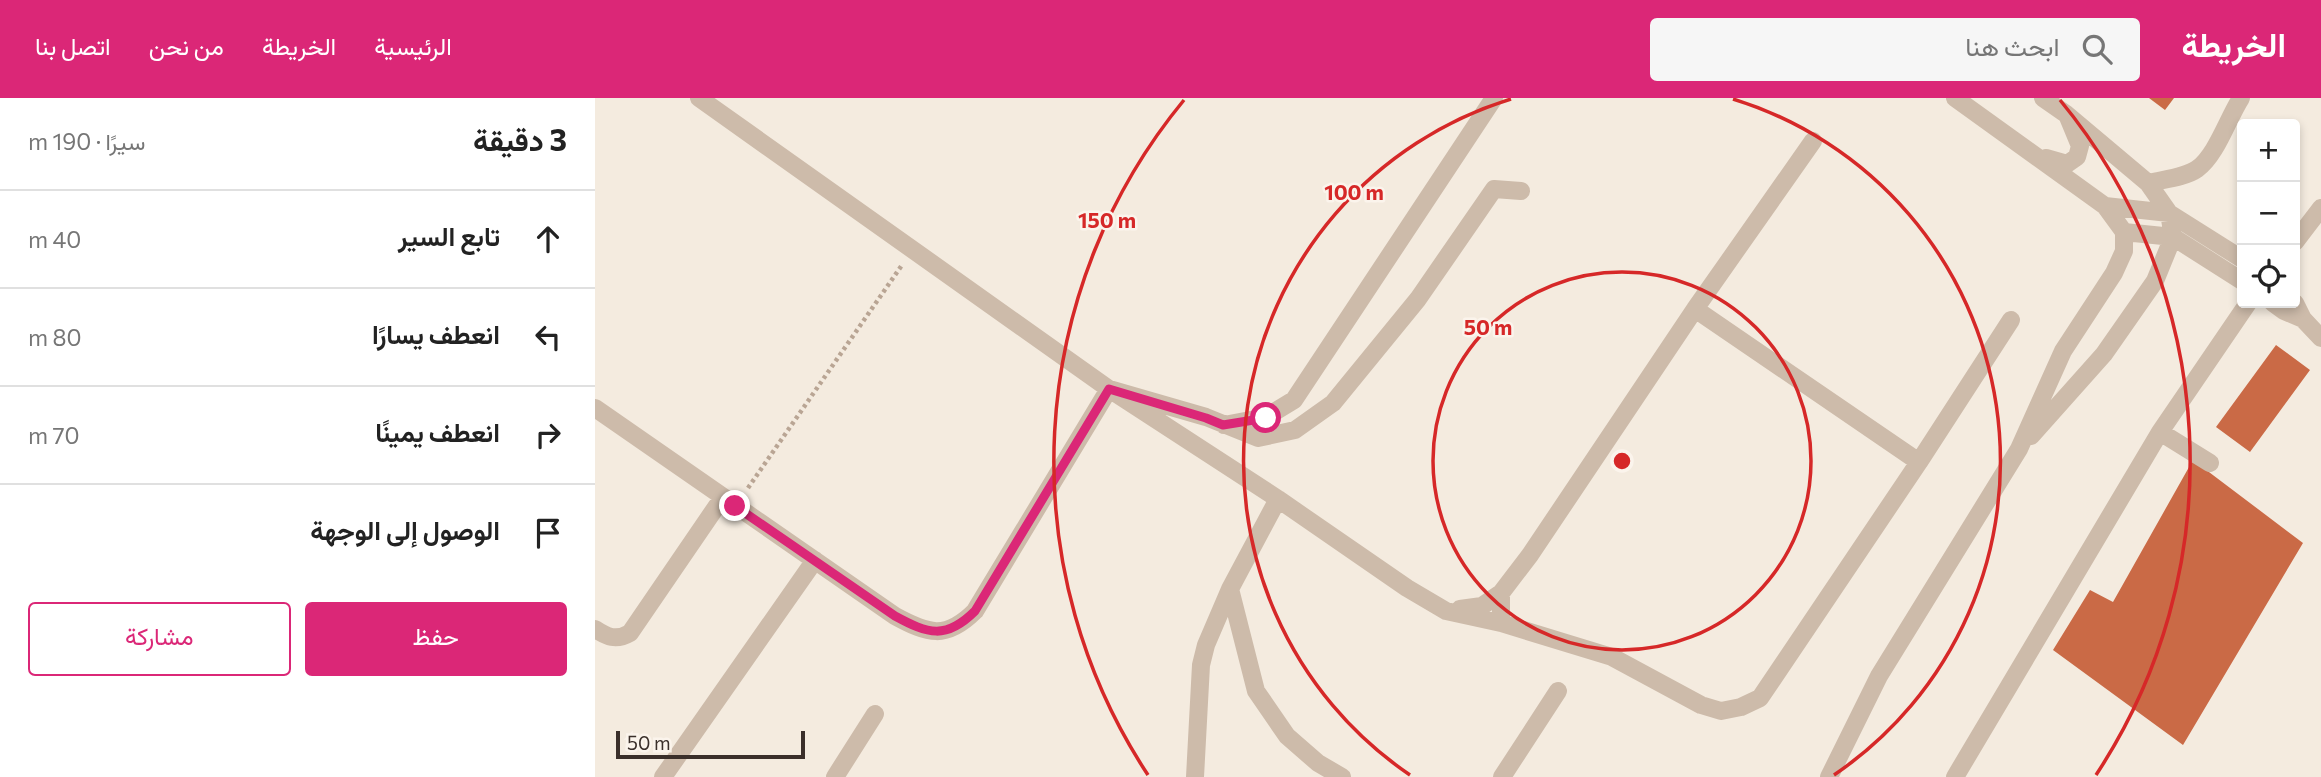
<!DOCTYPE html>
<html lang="ar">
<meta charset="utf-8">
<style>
body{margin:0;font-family:Commissioner,Vazirmatn,sans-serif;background:#f6f6f6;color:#222;direction:rtl}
.controls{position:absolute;right:21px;top:21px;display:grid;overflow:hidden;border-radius:7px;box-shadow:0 4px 10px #0003}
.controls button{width:63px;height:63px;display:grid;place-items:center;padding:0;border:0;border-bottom:2px solid #e0e0e0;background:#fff;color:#222;font:35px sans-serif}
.scale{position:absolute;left:21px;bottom:18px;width:189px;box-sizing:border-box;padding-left:7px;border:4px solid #3a2f2a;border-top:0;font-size:19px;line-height:24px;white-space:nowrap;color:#3a2f2a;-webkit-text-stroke:5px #fbf4ec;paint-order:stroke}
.stop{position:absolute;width:21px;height:21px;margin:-16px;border:5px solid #db2777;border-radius:50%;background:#fff}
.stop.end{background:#db2777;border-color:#fff;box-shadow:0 2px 7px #0008}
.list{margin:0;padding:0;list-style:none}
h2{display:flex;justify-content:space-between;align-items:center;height:91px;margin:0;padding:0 28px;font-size:30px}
h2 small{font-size:23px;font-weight:400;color:#767676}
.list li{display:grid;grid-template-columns:46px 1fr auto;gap:21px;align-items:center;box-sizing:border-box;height:98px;padding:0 28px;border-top:2px solid #e0e0e0}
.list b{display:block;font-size:26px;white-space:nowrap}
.list em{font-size:23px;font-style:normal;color:#767676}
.actions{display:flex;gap:14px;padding:21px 28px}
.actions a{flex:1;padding:16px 0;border:2px solid #db2777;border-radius:7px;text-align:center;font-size:24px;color:#db2777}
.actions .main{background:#db2777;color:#fff}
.icon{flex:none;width:38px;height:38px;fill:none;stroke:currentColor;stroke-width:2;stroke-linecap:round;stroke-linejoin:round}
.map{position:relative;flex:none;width:1726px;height:679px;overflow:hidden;direction:ltr}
header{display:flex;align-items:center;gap:42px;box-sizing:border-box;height:98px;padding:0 35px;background:#db2777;color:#fff}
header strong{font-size:33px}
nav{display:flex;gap:38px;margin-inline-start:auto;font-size:24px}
.search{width:490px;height:63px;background:#f6f6f6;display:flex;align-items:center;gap:18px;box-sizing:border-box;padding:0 24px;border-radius:7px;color:#767676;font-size:26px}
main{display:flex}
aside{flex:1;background:#fff}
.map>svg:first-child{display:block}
.building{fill:#ca6a46}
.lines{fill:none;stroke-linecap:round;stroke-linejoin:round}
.path{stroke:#b9a594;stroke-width:4.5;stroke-dasharray:3.5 3.5;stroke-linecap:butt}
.minor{stroke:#cdbbaa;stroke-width:18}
.route{stroke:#db2777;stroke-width:9}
.ring{fill:none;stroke:#d62828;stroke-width:3.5}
.centre{fill:#d62828;stroke:#fbf4ec;stroke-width:3.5}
.ring-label{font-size:21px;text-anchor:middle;font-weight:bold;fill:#d62828;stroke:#fbf4ec;stroke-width:5;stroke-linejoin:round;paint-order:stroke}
</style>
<header>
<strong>الخريطة</strong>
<div class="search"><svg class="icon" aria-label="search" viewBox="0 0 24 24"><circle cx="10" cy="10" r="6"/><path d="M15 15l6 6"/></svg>ابحث هنا</div>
<nav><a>الرئيسية</a><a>الخريطة</a><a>من نحن</a><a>اتصل بنا</a></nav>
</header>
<main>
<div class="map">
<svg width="1726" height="679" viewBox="0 0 1726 679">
<rect width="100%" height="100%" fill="#f4ebdf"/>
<path class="building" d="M1554 0H1579L1570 12Z
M1681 247 1715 272 1655 354 1621 329Z
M1598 362 1708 445 1588 647 1458 552 1495 492 1518 504Z"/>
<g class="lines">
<path class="path" d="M153 390 307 167"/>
<path class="minor" d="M104 0 514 291 683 401 812 490 851 513 906 525V495
M1451 60 1472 66 1482 59 1485 48 1473 19
M1553 85C1569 81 1589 80 1602 71 1621 58 1633 20 1646 0
M1510 108 1574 115 1647 161
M1529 134 1578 139 1647 183
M1700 144 1726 110
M1678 205 1689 213 1708 221 1700 205
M1100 211 1218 43
M1708 221 1726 240
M0 310 300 518C333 536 351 542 380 513L514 291 611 319 663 340 700 332 738 305 823 201 899 91 926 93
M629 327 671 319 699 302 899 0
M1565 334 1615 365
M1436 338 1509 256 1560 183 1578 139 1574 115 1553 85 1471 16 1448 0
M635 491 661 593 692 638 723 665 747 679
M865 511 887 508 906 495 935 457 1100 211 1324 364 1416 222
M906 525 1017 559 1106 607 1126 613 1146 609 1165 600 1324 364
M0 531C12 539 21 543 35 535L128 399
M68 679 220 462
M240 679 280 616
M600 679 606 567 611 547 635 491 683 401
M907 679 963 593
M1234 679 1284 578 1424 351 1468 253 1519 175 1529 153V134L1510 108 1360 0
M1360 679 1565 334 1653 205"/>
</g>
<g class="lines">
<path class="route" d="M140 408 300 518C333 536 351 542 380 513L514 291 611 320 628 327 671 320"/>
</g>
<g class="ring">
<circle cx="1027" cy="363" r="189"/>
<path d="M815 677A379 379 0 0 1 916 1M1138 1A379 379 0 0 1 1239 677"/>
<path d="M553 677A568 568 0 0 1 589 2M1465 2A568 568 0 0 1 1501 677"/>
</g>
<circle cx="1027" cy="363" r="10" class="centre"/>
<g class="ring-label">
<text x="759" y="102">100 m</text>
<text x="512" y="130">150 m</text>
<text x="893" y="237">50 m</text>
</g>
</svg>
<div class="controls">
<button>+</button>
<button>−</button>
<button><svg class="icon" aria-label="locate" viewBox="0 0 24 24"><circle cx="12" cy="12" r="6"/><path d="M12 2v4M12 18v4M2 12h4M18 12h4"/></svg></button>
</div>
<div class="scale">50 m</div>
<div class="stop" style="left:671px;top:320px"></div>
<div class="stop end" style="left:140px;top:408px"></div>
</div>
<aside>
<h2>3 دقيقة<small>سيرًا · 190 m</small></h2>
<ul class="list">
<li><svg class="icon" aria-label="ahead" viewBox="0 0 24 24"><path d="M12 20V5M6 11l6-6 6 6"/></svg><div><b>تابع السير</b></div><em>40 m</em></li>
<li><svg class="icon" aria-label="left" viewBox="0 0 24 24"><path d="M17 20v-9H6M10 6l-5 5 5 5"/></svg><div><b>انعطف يسارًا</b></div><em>80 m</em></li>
<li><svg class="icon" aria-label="right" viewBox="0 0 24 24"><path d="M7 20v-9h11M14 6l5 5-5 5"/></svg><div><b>انعطف يمينًا</b></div><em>70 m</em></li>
<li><svg class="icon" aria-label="arrive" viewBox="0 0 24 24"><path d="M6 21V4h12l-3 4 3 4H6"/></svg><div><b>الوصول إلى الوجهة</b></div></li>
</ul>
<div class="actions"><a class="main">حفظ</a><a>مشاركة</a></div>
</aside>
</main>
